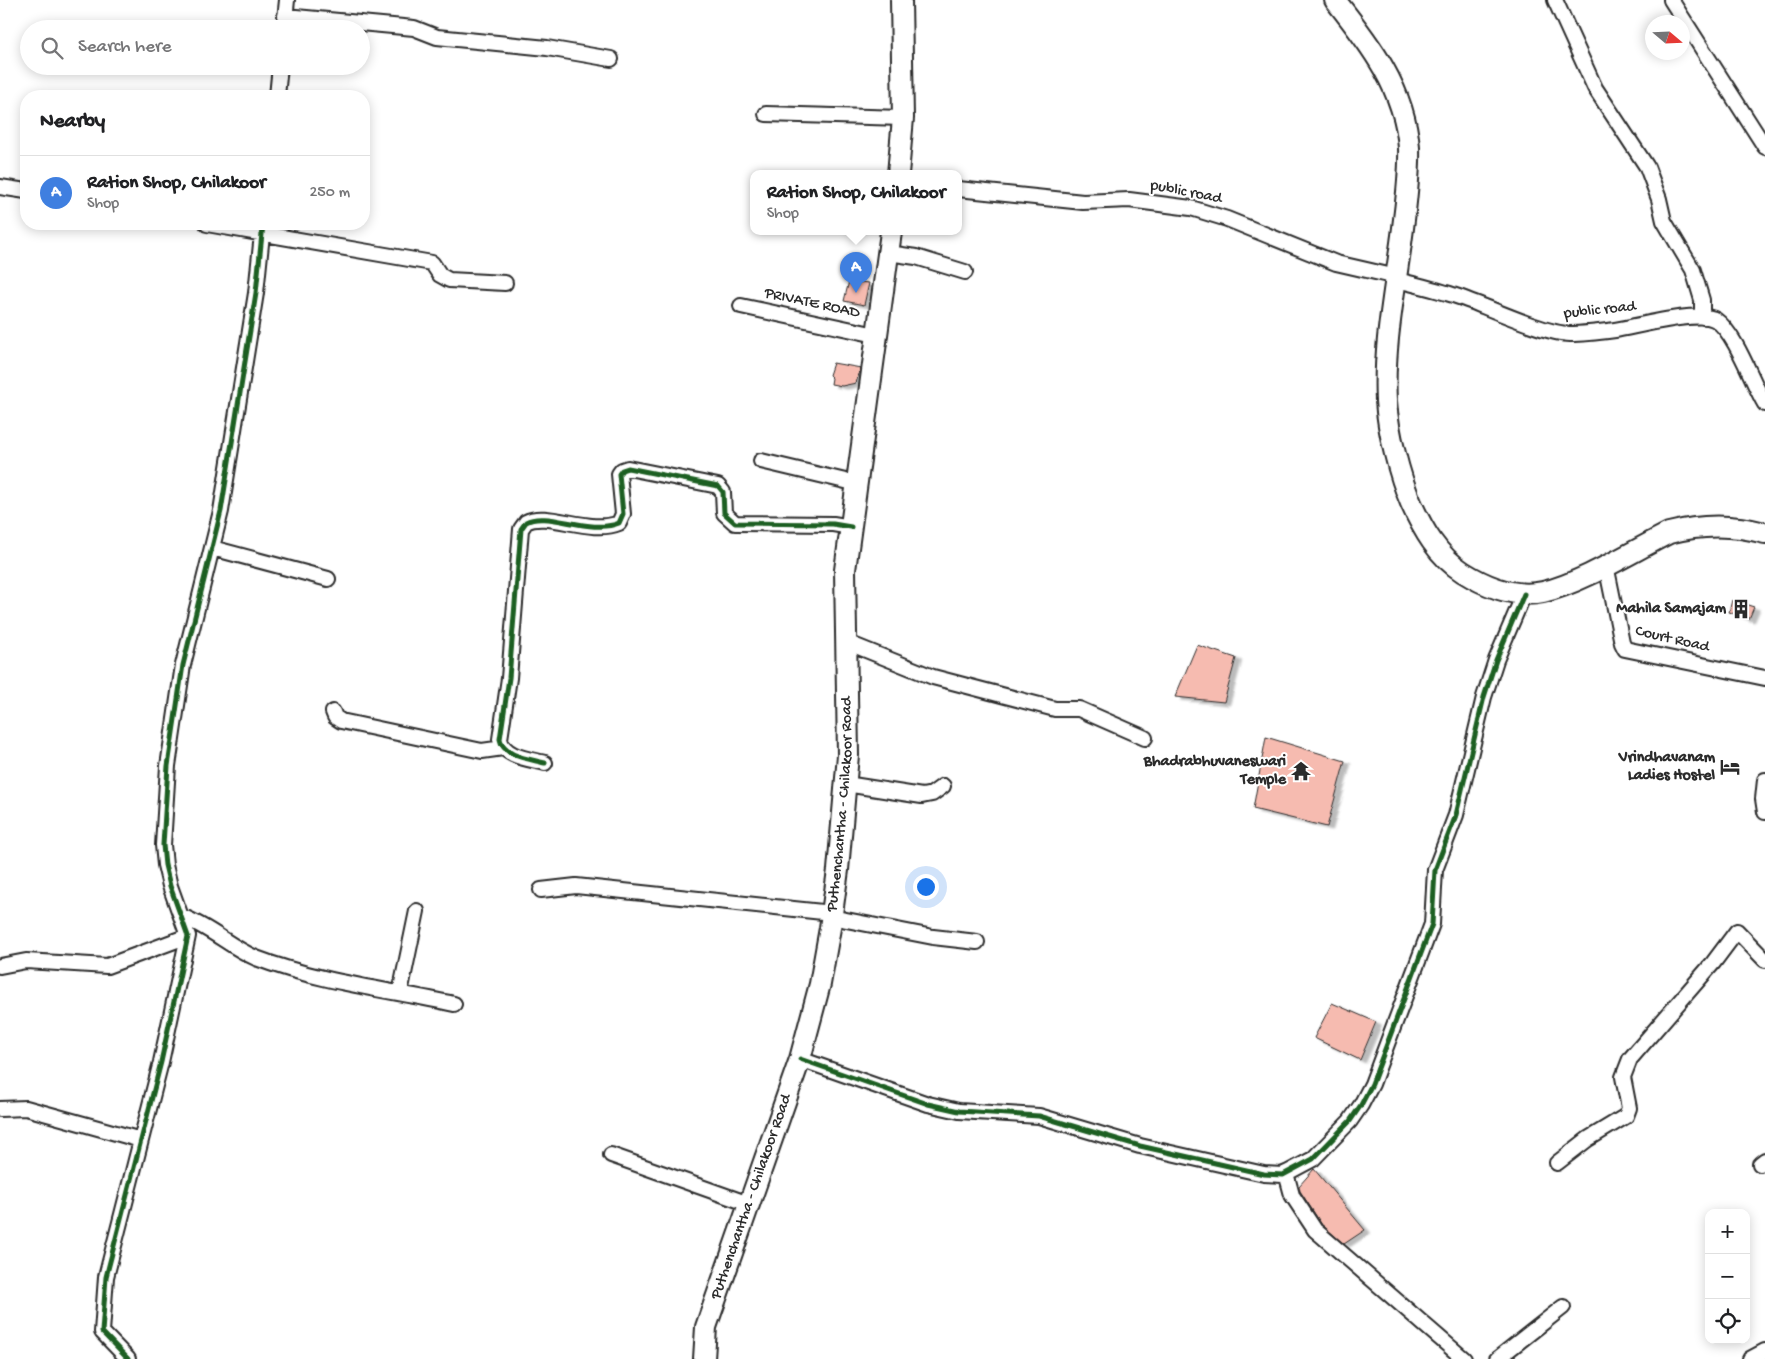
<!DOCTYPE html>
<meta charset="utf-8">
<style>
body{margin:0;font-family:"Gochi Hand",sans-serif;background:#f2f2f2;color:#202124}
.controls{position:absolute;right:15px;bottom:15px;display:grid;overflow:hidden;border-radius:10px;box-shadow:0 2px 12px #0003}
.controls button{width:45px;height:45px;display:grid;place-items:center;padding:0;border:0;border-bottom:1px solid #e0e0e0;background:#fff;color:#202124;font:25px sans-serif}
.compass{position:absolute;left:1645px;top:15px;width:45px;height:45px;border-radius:50%;background:#fff;box-shadow:0 2px 12px #0003;rotate:109deg}
.you{position:absolute;left:925px;top:886px;width:18px;height:18px;margin:-12px;border:4px solid #fff;border-radius:50%;background:#1a73e8;box-shadow:0 0 0 8px #1a73e833}
.badge{display:grid;place-items:center;width:32px;height:32px;border-radius:50%;background:#2b2b2b;color:#fff;font-size:16px;font-weight:700}
.pin{position:absolute;translate:-50% -41px;filter:drop-shadow(0 1px 2px #0008)}
.pin::after{content:'';position:absolute;top:26px;width:18px;height:15px;background:inherit;clip-path:polygon(0 0,100% 0,50% 100%)}
.popup{position:absolute;left:750px;top:170px;width:212px;height:65px;box-sizing:border-box;display:grid;place-content:center;border-radius:10px;background:#fff;filter:drop-shadow(0 1px 4px #0005);font-size:16px;white-space:nowrap;color:#757577}
.popup b{font-size:19px;color:#202124}
.popup::after{content:'';position:absolute;left:50%;top:100%;margin-left:-10px;border:10px solid transparent;border-top-color:#fff}
.list{margin:0;padding:0;list-style:none}
h2{display:flex;justify-content:space-between;align-items:center;height:65px;margin:0;padding:0 20px;font-size:21px}
h2 small{font-size:16px;font-weight:400;color:#757577}
.list li{display:grid;grid-template-columns:32px 1fr auto;gap:15px;align-items:center;box-sizing:border-box;height:75px;padding:0 20px;border-top:1px solid #e0e0e0}
.list b{display:block;font-size:19px;white-space:nowrap}
.list p{margin:0;font-size:16px;white-space:nowrap;color:#757577}
.list em{font-size:16px;font-style:normal;color:#757577}
.icon{flex:none;width:28px;height:28px;fill:none;stroke:currentColor;stroke-width:2;stroke-linecap:round;stroke-linejoin:round}
.map{position:relative;flex:none;width:1765px;height:1359px;overflow:hidden}
.search{position:absolute;background:#fff;box-shadow:0 2px 12px #0003;left:20px;top:20px;width:350px;height:55px;display:flex;align-items:center;gap:12px;box-sizing:border-box;padding:0 18px;border-radius:28px;color:#757577;font-size:19px}
.panel{position:absolute;background:#fff;box-shadow:0 2px 12px #0003;left:20px;top:90px;width:350px;height:140px;border-radius:20px}
.map>svg:first-child{display:block}
.building{fill:#f6bbb0;stroke:#2b2b2b;filter:url(#shadow)}
.lines{fill:none;stroke-linecap:round;stroke-linejoin:round}
.minor-casing{stroke:#2b2b2b;stroke-width:18}
.secondary-casing{stroke:#2b2b2b;stroke-width:24}
.minor{stroke:#fff;stroke-width:14}
.secondary{stroke:#fff;stroke-width:20}
.cycleway-casing{stroke:#fff;stroke-width:8}
.cycleway{stroke:#1b5e20;stroke-width:5}
.labels{text-anchor:middle;dominant-baseline:central;stroke-width:4;stroke-linejoin:round;paint-order:stroke}
.street-label{font-size:16px;fill:#2b2b2b;stroke:#fff}
.poi-label{font-size:16px;font-weight:bold;fill:#2b2b2b;stroke:#fff;text-anchor:end}
</style>
<div class="map">
<svg width="1765" height="1359" viewBox="0 0 1765 1359">
<defs>
<filter id="shadow"><feDropShadow dx="5.5" dy="3" stdDeviation="1" flood-color="#0004"/></filter>
</defs>
<rect width="100%" height="100%" fill="#fff"/>
<filter id="ink" filterUnits="userSpaceOnUse"><feTurbulence type="fractalNoise" baseFrequency=".02" numOctaves="2"/><feDisplacementMap in="SourceGraphic" scale="10" xChannelSelector="R" yChannelSelector="G"/><feConvolveMatrix kernelMatrix="1 2 1 2 8 2 1 2 1" color-interpolation-filters="sRGB"/></filter>
<g filter="url(#ink)">
<path class="building" d="M849 281 869 283 864 305 844 301Z
M833 363 861 368 856 383 842 386 831 384 832 378 829 375Z
M1732 600 1754 607 1749 619 1729 612Z
M1197 645 1236 658 1224 702 1175 697Z
M1266 737 1345 761 1327 827 1253 809Z
M1332 1003 1376 1022 1360 1060 1314 1038Z
M1314 1169 1365 1230 1344 1244 1322 1225 1300 1191 1299 1186Z"/>
<g class="lines">
<defs>
<path id="minor" d="M1555 0 1595 88 1647 167 1659 199 1664 221 1693 270 1702 300V317
M1671 0 1765 147
M285 16 414 28 437 37 547 48 611 59
M284 29 287 0
M277 96 280 66
M766 114 903 118
M0 187 26 191
M958 189 1083 202 1129 200 1191 208 1227 219 1336 263 1397 277
M207 224 432 263 440 275 449 280 505 283
M888 253 916 257 965 272
M1397 280C1417 285 1439 290 1459 297 1486 306 1544 334 1570 334 1584 334 1600 332 1615 330 1635 327 1699 309 1716 320 1736 334 1752 382 1765 404
M741 306 876 335
M761 461 858 484
M212 548 328 579
M1606 565 1622 643 1625 649 1765 678
M846 642 933 677 1055 709H1079L1145 738
M333 712 335 717 341 721 482 751 503 748
M545 763C530 759 503 757 500 739L509 678 521 529 526 522C546 510 590 535 619 523L623 514 619 474 622 470 628 468 718 486 723 492 724 513 735 523 833 524 851 527
M1765 780 1763 799 1765 812
M846 784 922 796 932 794 943 786
M541 890 576 886 832 913
M183 917C210 927 230 947 256 958 319 982 389 990 454 1004
M831 917 933 937 977 942
M0 966 26 961 107 966 188 936
M400 993 417 911
M800 1059 928 1104 959 1111 1039 1116 1140 1146 1264 1174 1283 1175 1313 1159 1350 1121 1361 1105 1372 1084 1432 924 1435 870 1456 815 1484 697 1496 660 1524 594
M0 1109 26 1108 141 1140
M611 1155 749 1204
M1557 1163 1588 1139 1626 1116 1629 1108 1623 1077 1630 1059 1713 963 1737 931 1765 960
M1760 1164 1765 1160
M1286 1173 1292 1195 1315 1230 1464 1359
M128 1359 102 1332 106 1277 161 1062 188 936 170 886 165 865 163 845 168 766 183 665 221 511 256 293 263 224
M1497 1359 1563 1307
M1750 1359 1765 1351"/>
<g id="secondary">
<path d="M1335 0C1370 44 1405 89 1409 148 1410 175 1406 202 1403 228 1396 285 1383 344 1386 401 1388 431 1399 475 1411 503 1423 530 1438 556 1463 572 1487 587 1515 598 1543 592 1582 583 1633 551 1669 533 1702 524 1732 524 1765 533"/>
<path d="M898 174 903 118 901 0"/>
<path id="s1" d="M704 1359 706 1327 800 1059 820 984 830 928 838 870 848 755 845 570 891 232"/>
</g>
</defs>
<use href="#minor" class="minor-casing"/>
<use href="#secondary" class="secondary-casing"/>
<use href="#minor" class="minor"/>
<use href="#secondary" class="secondary"/>
<defs>
<path id="cycleway" d="M545 763C530 759 503 757 500 739L509 678 521 529 526 522C546 510 590 535 619 523L623 514 619 474 622 470 628 468 718 486 723 492 724 513 735 523 833 524 851 527
M800 1059 928 1104 959 1111 1039 1116 1140 1146 1264 1174 1283 1175 1313 1159 1350 1121 1361 1105 1372 1084 1432 924 1435 870 1456 815 1484 697 1496 660 1524 594
M128 1359 102 1332 106 1277 161 1062 188 936 170 886 165 865 163 845 168 766 183 665 221 511 256 293 263 224"/>
</defs>
<use href="#cycleway" class="cycleway-casing"/>
<use href="#cycleway" class="cycleway"/>
</g>
</g>
<defs>
<symbol id="building-bare" viewBox="-9 -9 18 18"><path d="M-4-6H4V6H1V3H-1V6H-4ZM-2.5-4.3h1.7v1.8h-1.7ZM.8-4.3h1.7v1.8H.8ZM-2.5-1h1.7V.8h-1.7ZM.8-1h1.7V.8H.8Z" fill="#2b2b2b" stroke="#fff" stroke-width="2.5" paint-order="stroke"/></symbol>
<symbol id="hotel-bare" viewBox="-9 -9 18 18"><path d="M-6-4.5h1.5V1H6V5H4.5V3h-9V5H-6ZM-4 0a1.8 1.8 0 1 1 3.6 0ZM.5 0V-2.5h3Q6-2.5 6 0Z" fill="#2b2b2b" stroke="#fff" stroke-width="2.5" paint-order="stroke"/></symbol>
<symbol id="temple-bare" viewBox="-9 -9 18 18"><path d="M0-6L5-2H3V0L6.5 2.5H4V6H1.5V3h-3V6H-4V2.5H-6.5L-3 0V-2H-5Z" fill="#2b2b2b" stroke="#fff" stroke-width="2.5" paint-order="stroke"/></symbol>
</defs>
<g fill-rule="evenodd">
<use href="#building-bare" x="1727" y="595" width="28" height="28"/>
<use href="#hotel-bare" x="1716" y="753" width="28" height="28"/>
<use href="#temple-bare" x="1287" y="757" width="28" height="28"/>
</g>
<g class="labels">
<g class="street-label">
<text transform="translate(1186 193) rotate(11)">public road</text>
<text transform="translate(812 304) rotate(12)">PRIVATE ROAD</text>
<text transform="translate(1600 311) rotate(-6)">public road</text>
<text transform="translate(1672 640) rotate(13)">Court Road</text>
<text stroke="none"><textPath href="#s1" startOffset="575">Puthenchantha - Chilakoor Road</textPath></text>
<text stroke="none"><textPath href="#s1" startOffset="170">Puthenchantha - Chilakoor Road</textPath></text>
</g>
<g class="poi-label">
<text x="1726" y="609">Mahila Samajam</text>
<text x="1715" y="758">Vrindhavanam<tspan x="1715" dy="18">Ladies Hostel</tspan></text>
<text x="1286" y="762">Bhadrabhuvaneswari<tspan x="1286" dy="18">Temple</tspan></text>
</g>
</g>
</svg>
<div class="controls">
<button>+</button>
<button>−</button>
<button><svg class="icon" aria-label="locate" viewBox="0 0 24 24"><circle cx="12" cy="12" r="6"/><path d="M12 2v4M12 18v4M2 12h4M18 12h4"/></svg></button>
</div>
<svg class="compass" viewBox="-18 -18 36 36"><path d="M0-13l5 13h-10z" fill="#e53935"/><path d="M0 13l5-13h-10z" fill="#757577"/></svg>
<div class="you"></div>
<div class="pin badge" style="left:856px;top:293px;background:#3f7fe0">A</div>
<div class="popup"><b>Ration Shop, Chilakoor</b>Shop</div>
<div class="search"><svg class="icon" aria-label="search" viewBox="0 0 24 24"><circle cx="10" cy="10" r="6"/><path d="M15 15l6 6"/></svg>Search here</div>
<section class="panel">
<h2>Nearby<small></small></h2>
<ul class="list">
<li><span class="badge" style="background:#3f7fe0">A</span><div><b>Ration Shop, Chilakoor</b><p>Shop</p></div><em>250 m</em></li>
</ul>
</section>
</div>
